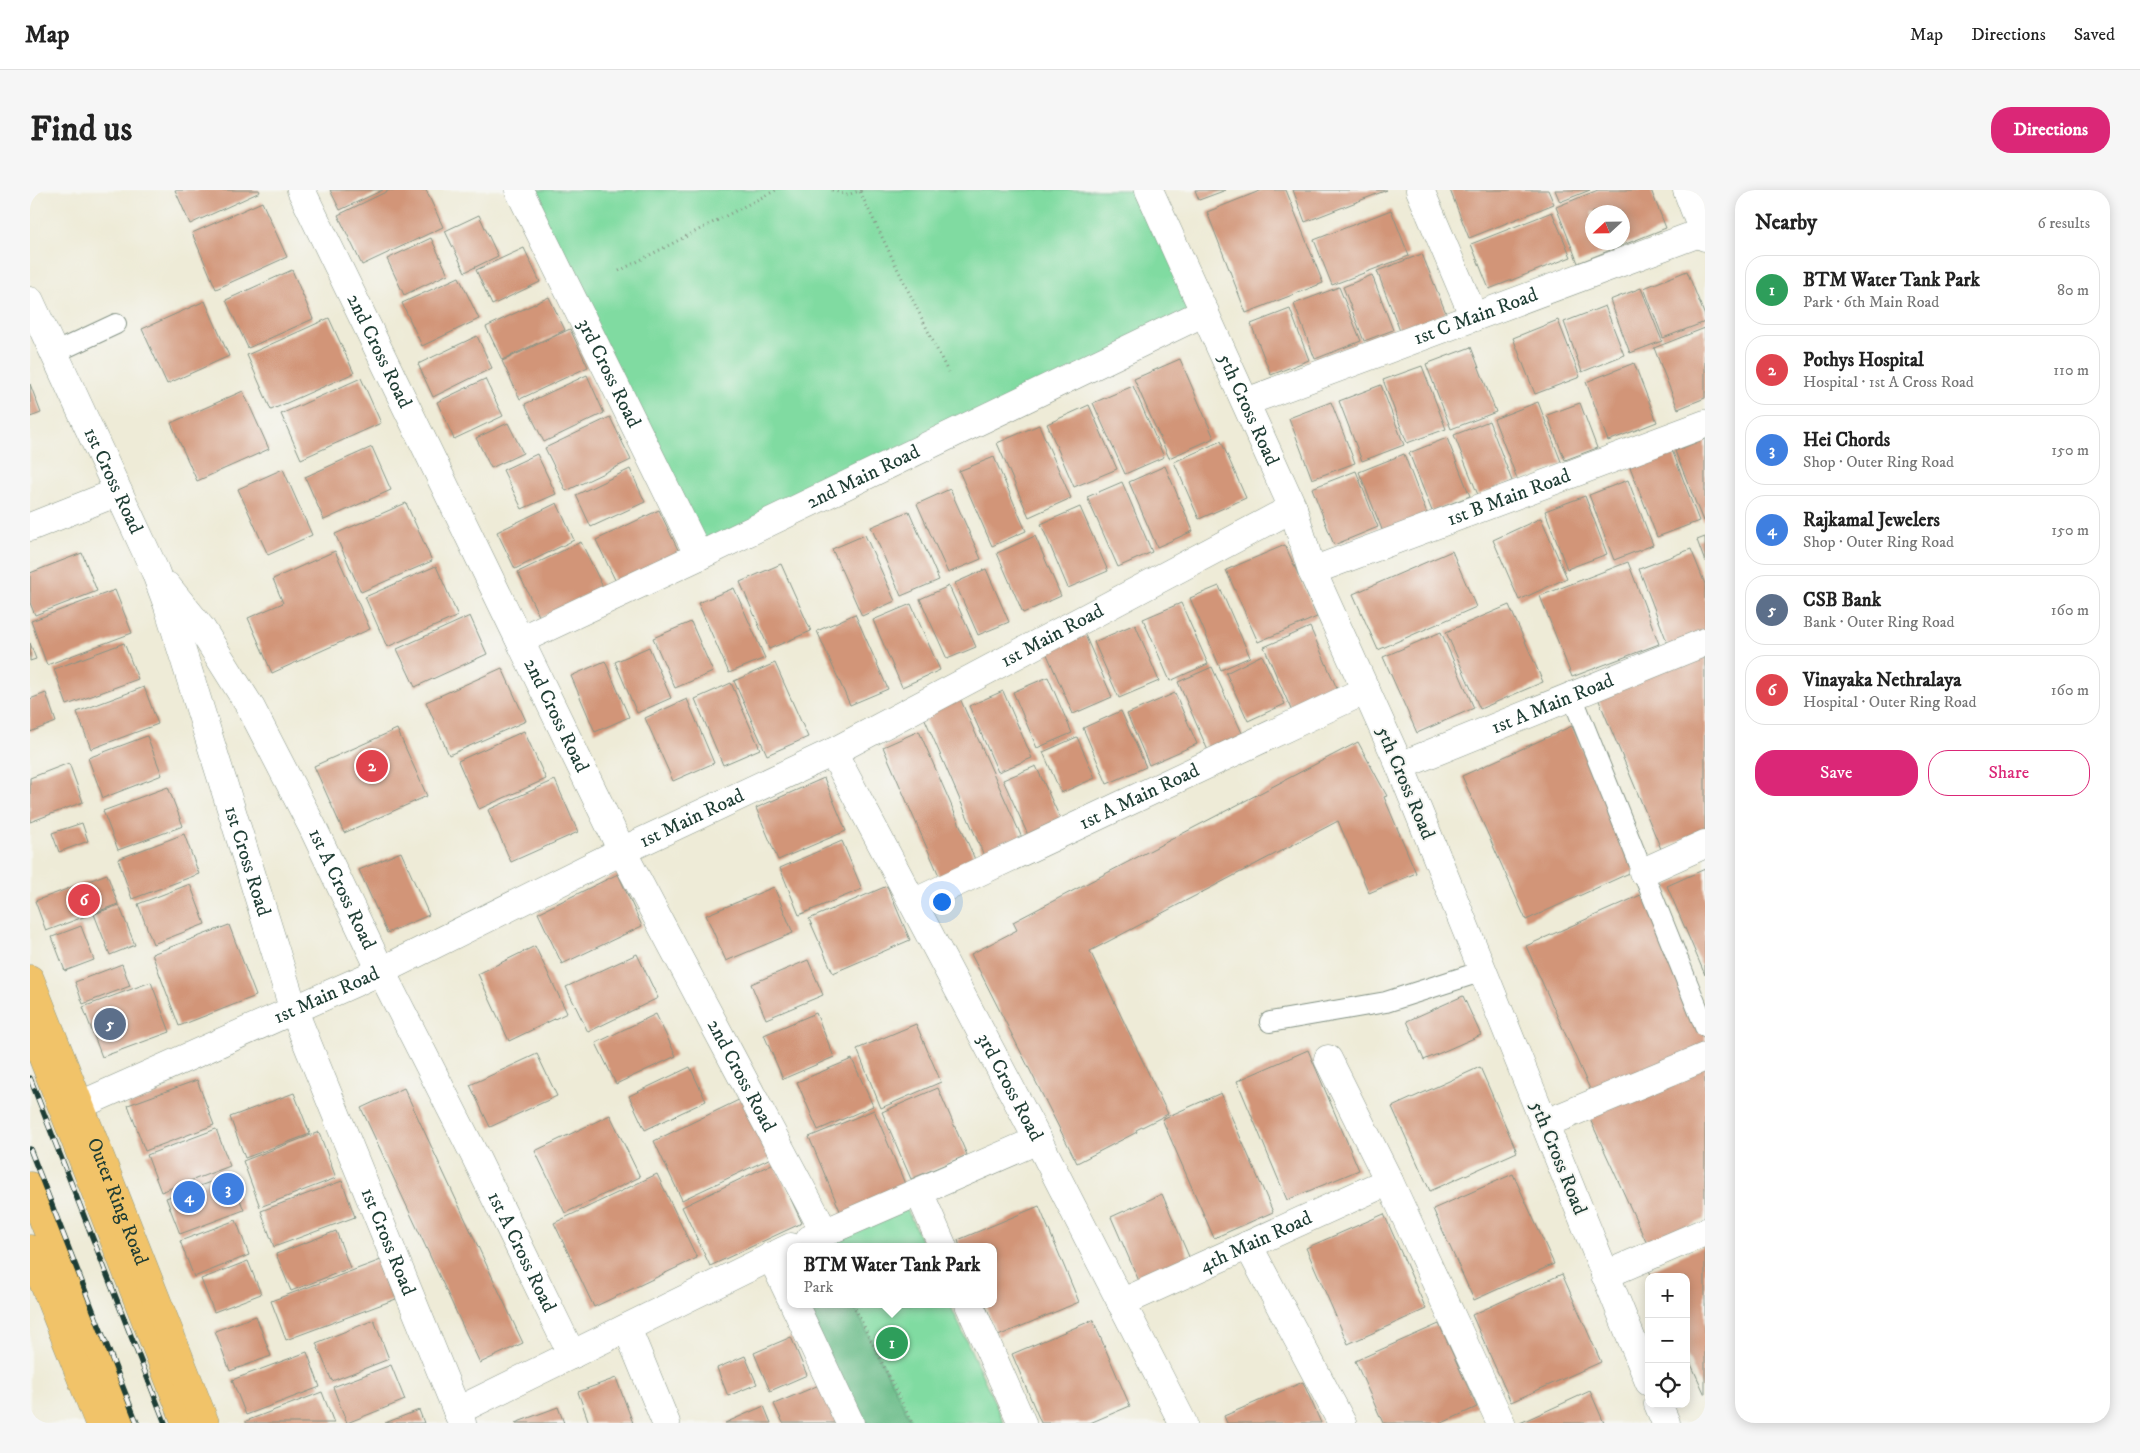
<!DOCTYPE html>
<meta charset="utf-8">
<style>
body{margin:0;font-family:"IM FELL DW Pica",serif;background:#f6f6f6;color:#222}
.controls{position:absolute;right:15px;bottom:15px;display:grid;overflow:hidden;border-radius:10px;box-shadow:0 2px 12px #0003}
.controls button{width:45px;height:45px;display:grid;place-items:center;padding:0;border:0;border-bottom:1px solid #e0e0e0;background:#fff;color:#222;font:25px sans-serif}
.compass{position:absolute;left:1555px;top:15px;width:45px;height:45px;border-radius:50%;background:#fff;box-shadow:0 2px 12px #0003;rotate:248deg}
.you{position:absolute;left:911px;top:711px;width:18px;height:18px;margin:-12px;border:4px solid #fff;border-radius:50%;background:#1a73e8;box-shadow:0 0 0 8px #1a73e833}
.badge{display:grid;place-items:center;width:32px;height:32px;border-radius:50%;background:#db2777;color:#fff;font-size:16px;font-weight:700}
.pin{position:absolute;translate:-50% -50%;border:2px solid #fff;box-shadow:0 1px 5px #0006}
.popup{position:absolute;left:757px;top:1053px;width:210px;height:65px;box-sizing:border-box;display:grid;place-content:center;border-radius:10px;background:#fff;filter:drop-shadow(0 1px 4px #0005);font-size:16px;white-space:nowrap;color:#767676}
.popup b{font-size:19px;color:#222}
.popup::after{content:'';position:absolute;left:50%;top:100%;margin-left:-10px;border:10px solid transparent;border-top-color:#fff}
.list{margin:0;padding:0;list-style:none}
h2{display:flex;justify-content:space-between;align-items:center;height:65px;margin:0;padding:0 20px;font-size:21px}
h2 small{font-size:16px;font-weight:400;color:#767676}
.list li{display:grid;grid-template-columns:32px 1fr auto;gap:15px;align-items:center;box-sizing:border-box;height:70px;margin:0 10px 10px;padding:0 10px;border:1px solid #e0e0e0;border-radius:20px}
.list b{display:block;font-size:19px;white-space:nowrap}
.list p{margin:0;font-size:16px;white-space:nowrap;color:#767676}
.list em{font-size:16px;font-style:normal;color:#767676}
.actions{display:flex;gap:10px;padding:15px 20px}
.actions a{flex:1;padding:11px 0;border:1px solid #db2777;border-radius:20px;text-align:center;font-size:18px;color:#db2777}
.actions .main{background:#db2777;color:#fff}
.icon{flex:none;width:28px;height:28px;fill:none;stroke:currentColor;stroke-width:2;stroke-linecap:round;stroke-linejoin:round}
.map{position:relative;flex:none;width:1675px;height:1233px;overflow:hidden;border-radius:20px}
header{display:flex;align-items:center;gap:30px;box-sizing:border-box;height:70px;padding:0 25px;background:#fff;border-bottom:1px solid #e0e0e0}
header strong{font-size:24px}
nav{display:flex;gap:28px;margin-inline-start:auto;font-size:18px}
.intro{display:flex;align-items:center;justify-content:space-between;box-sizing:border-box;height:120px;padding:0 30px}
h1{margin:0;font-size:35px}
.button{padding:12px 22px;border-radius:20px;background:#db2777;color:#fff;font-size:18px;font-weight:700}
main{display:flex;gap:30px;padding:0 30px}
aside{flex:1;background:#fff;border-radius:20px;box-shadow:0 2px 12px #0003}
.map>svg:first-child{display:block}
.green{fill:#80dba1;stroke:#508c6a}
.forest{fill:#68bb87;stroke:#447c5e}
.building{fill:#d29578;fill-rule:evenodd}
.lines{fill:none;stroke-linecap:round;stroke-linejoin:round}
.service-casing{stroke:#869486;stroke-width:22}
.minor-casing{stroke:#869486;stroke-width:29}
.tertiary-casing{stroke:#869486;stroke-width:29}
.primary-casing{stroke:#869486;stroke-width:29}
.trunk-casing{stroke:#869486;stroke-width:29}
.path{stroke:#869486;stroke-width:3;stroke-dasharray:1 4;stroke-linecap:butt}
.service{stroke:#fff;stroke-width:20}
.minor{stroke:#fff;stroke-width:28}
.tertiary{stroke:#fff;stroke-width:28}
.primary{stroke:#f1c369;stroke-width:28}
.trunk{stroke:#f1c369;stroke-width:28}
.rail-casing{stroke:#1f3d34;stroke-width:5.5}
.rail{stroke:#f6f6f2;stroke-width:4;stroke-dasharray:11;stroke-linecap:butt}
.labels{text-anchor:middle;dominant-baseline:central;stroke-width:4;stroke-linejoin:round;paint-order:stroke}
.street-label{font-size:20px;fill:#1f3d34;stroke:#f6f6f2}
</style>
<header>
<strong>Map</strong>
<nav><a>Map</a><a>Directions</a><a>Saved</a></nav>
</header>
<div class="intro"><h1>Find us</h1><a class="button">Directions</a></div>
<main>
<div class="map">
<svg width="1675" height="1233" viewBox="0 0 1675 1233">
<rect width="100%" height="100%" fill="#f6f6f2"/>
<filter id="ink" filterUnits="userSpaceOnUse"><feTurbulence type="fractalNoise" baseFrequency=".02" numOctaves="2"/><feDisplacementMap in="SourceGraphic" scale="10" xChannelSelector="R" yChannelSelector="G"/><feConvolveMatrix kernelMatrix="1 2 1 2 8 2 1 2 1" color-interpolation-filters="sRGB"/></filter>
<filter id="wash" filterUnits="userSpaceOnUse"><feTurbulence type="fractalNoise" baseFrequency=".0096" numOctaves="4" result="noise"/><feDisplacementMap in="SourceGraphic" scale="20" xChannelSelector="R" yChannelSelector="G"/><feGaussianBlur stdDeviation="1.12" result="paint"/><feColorMatrix in="noise" values="0 0 0 0 0 0 0 0 0 0 0 0 0 0 0 0 0 1.4 0 .05"/><feComposite in="paint" operator="in"/></filter>
<g filter="url(#wash)">
<rect width="100%" height="100%" fill="#eeebd7"/>
<path class="green" d="M489 0H1119L1175 122 669 366Z
M877 1019 894 1057H786Z
M769 1114H920L974 1233H825Z"/>
<path class="forest" d="M775 1114H823L882 1233H831Z"/>
<g id="blocks">
<path class="building" d="M145 0H229L230 2 160 34Z
M300 0H353L310 20Z
M360 0H396L413 37 332 75 308 25Z
M1165 0H1196L1169 10Z
M1232 0H1256L1293 93 1216 123 1177 22Z
M1263 0H1357L1275 32Z
M1420 0H1518L1524 14 1439 48Z
M1525 0H1560L1530 12Z
M1568 0H1621L1636 38 1548 73 1526 17ZM1562 22H1592V52H1562Z
M232 12 257 67 186 99 162 43Z
M1361 20 1379 66 1302 95 1284 50Z
M1522 22 1541 67 1459 99 1441 54Z
M449 25 468 66 435 82 415 41Z
M401 48 418 84 374 105 357 69Z
M494 58 510 92 462 115 446 80Z
M1392 64 1416 123 1370 141 1347 81Z
M262 80 283 129 218 158 196 110Z
M1657 81 1675 126V132L1633 148 1614 98Z
M1342 85 1363 140 1334 151 1313 97Z
M429 87 449 129 392 156 372 113Z
M1309 97 1331 151 1285 169 1264 114Z
M1611 98 1632 151 1600 163 1580 110Z
M519 107 535 140 472 170 456 137Z
M175 111 199 166 137 194 112 139Z
M1575 116 1594 165 1552 182 1534 132Z
M1260 119 1279 170 1241 185 1221 134Z
M299 128 324 183 241 220 217 165Z
M1528 130 1550 187 1505 204 1483 148Z
M1675 138V208L1648 219 1624 158Z
M540 139 558 177 490 209 472 171Z
M447 146 462 178 403 207 388 174Z
M1441 157 1466 222 1421 239 1396 174Z
M1150 169 1184 248 1139 268 1104 189Z
M1604 173 1627 232 1578 251 1556 192Z
M1392 176 1416 239 1377 253 1353 190Z
M557 185 574 223 514 252 495 214Z
M331 188 351 233 271 269 251 224Z
M455 189 473 226 424 249 407 212Z
M0 194 11 223 0 227Z
M1351 195 1374 255 1332 271 1309 211Z
M1103 196 1134 267 1095 284 1063 213Z
M213 201 239 259 167 291 141 233Z
M1301 212 1325 273 1282 289 1259 228Z
M1508 212 1532 274 1488 291 1464 229Z
M1550 213 1567 258 1535 270 1517 225Z
M1059 215 1087 279 1044 297 1017 234Z
M580 227 601 270 536 301 515 258Z
M1459 231 1482 291 1448 305 1424 245Z
M478 233 493 263 461 278 446 248Z
M1009 235 1041 308 999 327 967 253Z
M1417 248 1440 306 1402 321 1379 263Z
M1675 249V330L1673 331 1645 261Z
M1191 251 1216 308 1169 329 1144 272Z
M342 257 361 300 294 330 275 287Z
M1642 260 1669 331 1627 347 1600 277Z
M507 264 526 304 492 319 473 280Z
M1374 264 1397 324 1353 342 1329 282Z
M964 267 996 341 962 356 929 281Z
M1135 276 1163 341 1127 357 1099 292Z
M253 279 282 345 238 365 208 299Z
M600 279 615 312 561 337 546 305Z
M1326 281 1348 337 1304 355 1282 298Z
M1598 290 1623 355 1584 370 1559 305Z
M1092 292 1122 362 1088 377 1057 307Z
M920 299 951 369 918 383 887 314Z
M1555 306 1577 364 1537 379 1515 321Z
M376 313 402 371 331 402 305 344Z
M527 313 544 350 485 379 467 342Z
M1050 317 1078 381 1038 398 1011 334Z
M629 320 650 364 587 394 566 350Z
M879 321 909 390 871 406 841 337Z
M1511 328 1537 388 1489 410 1463 350Z
M835 345 865 411 832 426 802 359Z
M1005 346 1031 406 993 423 967 363Z
M1675 347V372L1667 350Z
M551 352 573 397 510 428 488 382Z
M1255 355 1287 427 1228 452 1196 380Z
M1661 359 1675 394V443L1639 457 1609 379Z
M305 361 340 439 242 483 218 428 253 413 243 389Z
M1422 361 1446 417 1348 460 1323 404Z
M52 363 67 401 5 425 0 413V383Z
M1598 372 1629 454 1542 487 1510 406Z
M751 374 781 441 739 459 710 392Z
M406 376 428 426 357 457 335 407Z
M956 379 979 432 948 445 925 393Z
M919 396 946 457 917 469 890 409Z
M1189 396 1220 467 1191 480 1160 408Z
M704 398 735 468 699 483 668 413Z
M85 400 102 443 17 475 1 431Z
M1151 413 1178 474 1140 491 1113 429Z
M881 414 910 480 872 497 843 430Z
M1479 415 1513 492 1450 519 1416 442Z
M825 424 858 499 820 515 787 441Z
M440 426 457 464 385 497 367 459Z
M661 432 683 482 645 498 623 448Z
M1105 434 1129 491 1089 508 1064 452Z
M1280 437 1312 510 1266 531 1234 457Z
M1411 442 1444 518 1387 543 1353 467Z
M1055 445 1082 507 1043 524 1016 462Z
M0 453 6 469 0 471Z
M94 453 108 489 37 515 24 479Z
M619 457 641 508 607 523 585 472Z
M1675 460V640L1631 659 1567 506Z
M1232 465 1255 514 1218 531 1196 483Z
M575 471 599 527 565 542 541 486Z
M745 473 778 547 737 565 704 491Z
M1182 477 1218 556 1183 572 1148 492Z
M472 478 496 531 419 565 396 512Z
M1018 487 1042 543 1007 558 983 502Z
M701 493 730 559 693 575 665 509Z
M114 497 128 534 61 559 47 522Z
M973 501 1002 568 968 582 939 516Z
M16 503 26 532 0 542V509Z
M1145 503 1167 554 1119 575 1097 524Z
M928 504 997 659 959 677 891 520Z
M657 509 684 573 643 591 615 528Z
M1091 521 1116 577 1077 594 1053 538Z
M1542 536 1606 680 1496 730 1432 586Z
M367 539 397 606 314 643 284 576Z
M494 541 516 589 449 619 428 571Z
M889 541 950 681 914 697 853 557Z
M117 546 132 585 73 608 58 568Z
M1047 547 1065 588 1031 603 1013 562Z
M1328 552 1357 606 1354 607 1386 683 1339 703 1308 631 1060 761 1138 924 1106 940 1107 942 1047 973 941 764 987 740 983 732Z
M39 573 53 612 0 632V588Z
M1006 576 1036 641 1003 656 973 590Z
M794 588 816 641 748 670 726 618Z
M525 590 548 642 481 672 458 620Z
M138 597 153 636 88 660 73 621Z
M52 633 58 651 29 662 22 643Z
M154 644 169 684 102 709 88 669Z
M812 651 832 699 769 725 750 678Z
M371 662 399 725 357 743 329 680Z
M1675 679V785L1637 696Z
M77 684 88 714 16 741 5 711Z
M588 684 612 736 532 774 508 723Z
M160 694 175 734 123 754 108 714Z
M857 696 880 750 803 783 779 729Z
M744 697 763 743 696 771 676 725Z
M1613 704 1675 844V856L1563 906 1496 756Z
M89 715 105 755 80 765 64 724Z
M199 735 226 806 149 836 122 764Z
M51 736 64 770 35 781 22 747Z
M505 756 537 823 479 851 448 784Z
M607 764 628 808 558 842 536 797Z
M778 770 793 805 736 829 721 794Z
M92 774 100 796 53 814 45 792Z
M121 792 140 842 72 867 53 817Z
M1433 806 1451 845 1394 870 1377 831Z
M786 823 804 867 753 889 734 845Z
M626 824 646 866 586 894 566 853Z
M886 834 911 892 851 918 827 859Z
M1278 860 1329 980 1257 1010 1207 891Z
M507 864 527 906 460 937 440 895Z
M822 869 843 916 788 940 767 892Z
M1675 875V1029L1617 1054 1559 927Z
M660 877 676 911 615 940 599 906Z
M1450 877 1487 962 1400 1001 1362 917Z
M167 890 184 935 115 961 98 915Z
M374 898 493 1153 450 1173 331 918Z
M908 898 937 965 881 989 852 922Z
M264 903 280 944 215 968 200 927Z
M1191 903 1243 1022 1184 1048 1132 929Z
M717 906 745 966 652 1010 624 951Z
M844 920 878 1001 813 1028 779 947Z
M580 925 610 987 535 1023 505 961Z
M186 939 200 976 131 1002 117 965Z
M289 942 306 988 230 1017 213 971Z
M744 973 772 1033 680 1076 652 1017Z
M627 984 667 1068 564 1117 524 1033Z
M1483 984 1524 1074 1444 1110 1403 1019Z
M200 985 214 1020 150 1044 136 1008Z
M312 991 325 1027 244 1057 231 1021Z
M1132 1004 1160 1069 1109 1091 1081 1027Z
M1009 1016 1049 1112 968 1146 955 1114H963V1057H930L928 1050Z
M1354 1024 1396 1119 1318 1154 1276 1058Z
M206 1030 219 1065 164 1087 150 1051Z
M306 1041 320 1078 261 1101 246 1064Z
M1675 1055V1205L1656 1163V1087H1622L1619 1080Z
M351 1070 366 1109 256 1150 241 1111Z
M218 1071 231 1104 184 1122 171 1089Z
M1532 1084 1571 1172 1481 1212 1442 1125Z
M226 1126 241 1166 200 1181 185 1141Z
M344 1130 359 1169 302 1191 286 1153Z
M1063 1130 1100 1216 1060 1233H1011L982 1164Z
M1409 1134 1447 1217 1412 1233H1353L1325 1171Z
M761 1147 777 1185 740 1201 724 1163Z
M277 1162 290 1197 216 1225 202 1190Z
M715 1166 727 1194 698 1206 687 1178Z
M361 1175 375 1210 317 1233 303 1197Z
M586 1188 603 1233H559L548 1202Z
M1273 1192 1291 1233H1197L1194 1226Z
M794 1193 811 1233H753L744 1214Z
M1560 1201 1574 1233H1490Z
M292 1202 304 1233H216V1231Z
M734 1216 741 1233H695Z
M528 1217 534 1233H485Z
M389 1220 394 1233H355Z"/>
</g>
</g>
<g filter="url(#ink)">
<use href="#blocks" fill-opacity="0" stroke="#869486" stroke-width="1"/>
<g class="lines">
<defs>
<path id="service" d="M24 163 86 134
M1542 506 1675 837
M1240 832 1356 812 1453 781"/>
<g id="minor">
<path id="s1" d="M271 0 592 661 795 1043"/>
<path id="s2" d="M489 0 669 366"/>
<path id="s3" d="M1119 0 1263 318 1282 381 1370 576"/>
<path d="M1390 0 1444 127"/>
<path id="s4" d="M0 111 125 381 138 416 264 821 432 1233"/>
<path id="s5" d="M1216 212 1675 41"/>
<path d="M0 337 88 302"/>
<path id="s6" d="M1282 381 1675 234"/>
<path id="s7" d="M137 396 171 438 221 518 283 638 351 781 446 968 542 1165"/>
<path id="s8" d="M490 450 669 366 1175 122"/>
<path id="s9" d="M803 562 1008 950 1153 1233"/>
<path d="M1613 682 1675 654"/>
<path id="s10" d="M883 713 1336 500"/>
<path d="M1298 869 1359 991 1471 1233"/>
<path id="s11" d="M48 916 351 781 592 661 803 562 1263 318"/>
<path d="M1514 934 1675 867"/>
<path d="M889 1002 913 1057"/>
<path d="M780 1049 1008 950"/>
<path d="M1218 1055 1312 1233"/>
<path d="M741 1066 761 1108"/>
<path d="M1575 1085 1675 1042"/>
<path id="s12" d="M1091 1113 1359 991"/>
<path d="M764 1114 820 1233"/>
<path d="M939 1114 992 1233"/>
<path d="M597 1138 636 1233"/>
<path d="M427 1221 761 1057"/>
</g>
<g id="tertiary">
<path d="M1657 0 1675 47"/>
<path id="s13" d="M1619 1192 1370 576 1675 452"/>
<path d="M1628 1214 1636 1233"/>
</g>
<path id="primary" d="M0 835 156 1233
M0 996 93 1233"/>
<g id="trunk">
<path id="s14" d="M0 789 175 1233"/>
<path d="M0 1059 69 1233"/>
</g>
</defs>
<use href="#service" class="service-casing"/>
<use href="#minor" class="minor-casing"/>
<use href="#tertiary" class="tertiary-casing"/>
<use href="#primary" class="primary-casing"/>
<use href="#trunk" class="trunk-casing"/>
<path class="path" d="M802 0 817 5 832 0
M830 2 918 182
M589 81 746 0
M823 1114 882 1233"/>
<use href="#service" class="service"/>
<use href="#minor" class="minor"/>
<use href="#tertiary" class="tertiary"/>
<use href="#primary" class="primary"/>
<use href="#trunk" class="trunk"/>
<defs>
<path id="rail" d="M0 888 135 1233
M0 959 107 1233"/>
</defs>
<use href="#rail" class="rail-casing"/>
<use href="#rail" class="rail"/>
</g>
</g>
<g class="labels">
<g class="street-label">
<text stroke="none"><textPath href="#s5" startOffset="245">1st C Main Road</textPath></text>
<text stroke="none"><textPath href="#s1" startOffset="179">2nd Cross Road</textPath></text>
<text stroke="none"><textPath href="#s2" startOffset="204">3rd Cross Road</textPath></text>
<text stroke="none"><textPath href="#s3" startOffset="241">5th Cross Road</textPath></text>
<text stroke="none"><textPath href="#s8" startOffset="380">2nd Main Road</textPath></text>
<text stroke="none"><textPath href="#s4" startOffset="198">1st Cross Road</textPath></text>
<text stroke="none"><textPath href="#s6" startOffset="210">1st B Main Road</textPath></text>
<text stroke="none"><textPath href="#s11" startOffset="1082">1st Main Road</textPath></text>
<text stroke="none"><textPath href="#s13" startOffset="829">1st A Main Road</textPath></text>
<text stroke="none"><textPath href="#s1" startOffset="584">2nd Cross Road</textPath></text>
<text transform="translate(1375 593) rotate(67)">5th Cross Road</text>
<text stroke="none"><textPath href="#s10" startOffset="250">1st A Main Road</textPath></text>
<text stroke="none"><textPath href="#s11" startOffset="678">1st Main Road</textPath></text>
<text stroke="none"><textPath href="#s4" startOffset="602">1st Cross Road</textPath></text>
<text stroke="none"><textPath href="#s7" startOffset="351">1st A Cross Road</textPath></text>
<text stroke="none"><textPath href="#s11" startOffset="272">1st Main Road</textPath></text>
<text stroke="none"><textPath href="#s1" startOffset="989">2nd Cross Road</textPath></text>
<text stroke="none"><textPath href="#s9" startOffset="379">3rd Cross Road</textPath></text>
<text transform="translate(1528 968) rotate(68)">5th Cross Road</text>
<text stroke="none"><textPath href="#s14" startOffset="239">Outer Ring Road</textPath></text>
<text stroke="none"><textPath href="#s4" startOffset="1008">1st Cross Road</textPath></text>
<text stroke="none"><textPath href="#s12" startOffset="148">4th Main Road</textPath></text>
<text stroke="none"><textPath href="#s7" startOffset="756">1st A Cross Road</textPath></text>
</g>
</g>
</svg>
<div class="controls">
<button>+</button>
<button>−</button>
<button><svg class="icon" aria-label="locate" viewBox="0 0 24 24"><circle cx="12" cy="12" r="6"/><path d="M12 2v4M12 18v4M2 12h4M18 12h4"/></svg></button>
</div>
<svg class="compass" viewBox="-18 -18 36 36"><path d="M0-13l5 13h-10z" fill="#e53935"/><path d="M0 13l5-13h-10z" fill="#767676"/></svg>
<div class="you"></div>
<div class="pin badge" style="left:862px;top:1153px;background:#2e9e5b">1</div>
<div class="popup"><b>BTM Water Tank Park</b>Park</div>
<div class="pin badge" style="left:342px;top:576px;background:#e0444e">2</div>
<div class="pin badge" style="left:198px;top:999px;background:#3f7fe0">3</div>
<div class="pin badge" style="left:159px;top:1007px;background:#3f7fe0">4</div>
<div class="pin badge" style="left:80px;top:834px;background:#5c6f8a">5</div>
<div class="pin badge" style="left:54px;top:710px;background:#e0444e">6</div>
</div>
<aside>
<h2>Nearby<small>6 results</small></h2>
<ul class="list">
<li><span class="badge" style="background:#2e9e5b">1</span><div><b>BTM Water Tank Park</b><p>Park · 6th Main Road</p></div><em>80 m</em></li>
<li><span class="badge" style="background:#e0444e">2</span><div><b>Pothys Hospital</b><p>Hospital · 1st A Cross Road</p></div><em>110 m</em></li>
<li><span class="badge" style="background:#3f7fe0">3</span><div><b>Hei Chords</b><p>Shop · Outer Ring Road</p></div><em>150 m</em></li>
<li><span class="badge" style="background:#3f7fe0">4</span><div><b>Rajkamal Jewelers</b><p>Shop · Outer Ring Road</p></div><em>150 m</em></li>
<li><span class="badge" style="background:#5c6f8a">5</span><div><b>CSB Bank</b><p>Bank · Outer Ring Road</p></div><em>160 m</em></li>
<li><span class="badge" style="background:#e0444e">6</span><div><b>Vinayaka Nethralaya</b><p>Hospital · Outer Ring Road</p></div><em>160 m</em></li>
</ul>
<div class="actions"><a class="main">Save</a><a>Share</a></div>
</aside>
</main>
